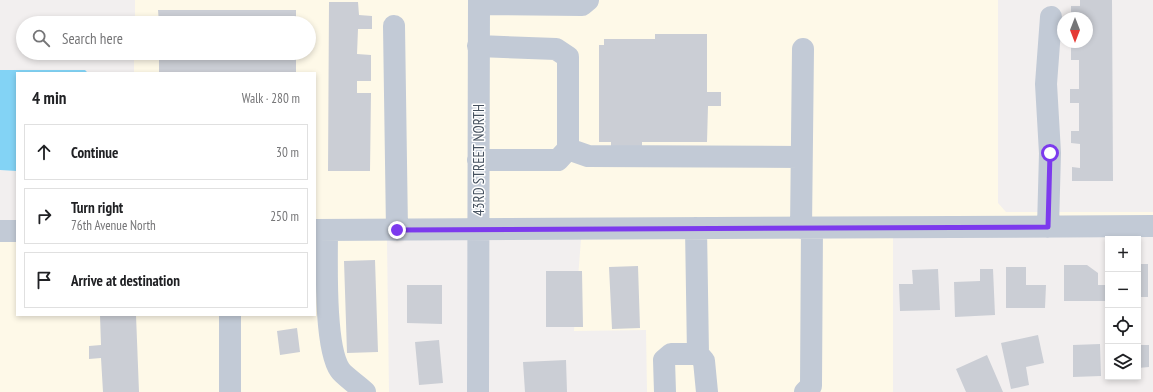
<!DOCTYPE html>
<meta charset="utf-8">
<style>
body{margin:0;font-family:"PT Sans Narrow",sans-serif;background:#f2f2f2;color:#202124}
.controls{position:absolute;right:12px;bottom:12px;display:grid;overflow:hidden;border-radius:0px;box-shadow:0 2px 6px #0003}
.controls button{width:36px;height:36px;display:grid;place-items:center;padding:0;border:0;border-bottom:1px solid #e0e0e0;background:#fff;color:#202124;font:20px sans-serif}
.compass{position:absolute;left:1057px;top:12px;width:36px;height:36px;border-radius:50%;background:#fff;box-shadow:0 2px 6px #0003;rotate:180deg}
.stop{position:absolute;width:12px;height:12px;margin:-9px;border:3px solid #7c3aed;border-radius:50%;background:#fff}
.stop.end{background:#7c3aed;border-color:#fff;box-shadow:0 1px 4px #0008}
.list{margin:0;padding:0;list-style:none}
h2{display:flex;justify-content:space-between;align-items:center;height:52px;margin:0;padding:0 16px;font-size:17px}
h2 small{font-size:13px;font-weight:400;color:#757577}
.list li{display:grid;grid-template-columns:26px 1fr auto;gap:12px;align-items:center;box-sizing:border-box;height:56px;margin:0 8px 8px;padding:0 8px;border:1px solid #e0e0e0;border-radius:0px}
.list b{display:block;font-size:15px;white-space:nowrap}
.list p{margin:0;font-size:13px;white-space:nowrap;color:#757577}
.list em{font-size:13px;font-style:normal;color:#757577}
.icon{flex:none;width:22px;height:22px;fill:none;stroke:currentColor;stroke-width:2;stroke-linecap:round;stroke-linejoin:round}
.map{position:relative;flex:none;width:1153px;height:392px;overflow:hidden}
.search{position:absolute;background:#fff;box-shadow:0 2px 6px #0003;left:16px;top:16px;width:300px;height:44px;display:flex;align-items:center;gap:10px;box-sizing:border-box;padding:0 14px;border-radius:22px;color:#757577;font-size:15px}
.panel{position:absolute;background:#fff;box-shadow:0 2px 6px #0003;left:16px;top:72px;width:300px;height:244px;border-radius:0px}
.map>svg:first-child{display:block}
.commercial{fill:#fef9e8}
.water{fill:#83d3f5}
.building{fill:#cbced5}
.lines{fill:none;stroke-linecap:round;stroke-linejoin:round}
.minor{stroke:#c2cad6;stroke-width:22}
.route{stroke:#7c3aed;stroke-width:5}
.labels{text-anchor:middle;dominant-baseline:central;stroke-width:3;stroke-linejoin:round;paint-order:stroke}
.street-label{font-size:15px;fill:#45515f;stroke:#fff}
</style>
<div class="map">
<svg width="1153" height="392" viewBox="0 0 1153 392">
<rect width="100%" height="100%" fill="#f2efef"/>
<path class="commercial" d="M135 0H470L468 219 315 220V73H134V53H309V23H135Z
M488 0H998V203L1006 212H1153V216L486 219Z
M893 238V392H647L646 330 574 331 581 239Z
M315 240H387L389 392H0V241H17V315H315Z"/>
<path class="water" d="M0 70H85L88 73H17V171L0 170Z"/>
<path class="building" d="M1080 0H1112L1113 181H1072V167L1080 168V144L1071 143V131H1079V103H1070V89H1079V60H1071V47H1080V42H1087V18H1071V6H1080Z
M329 2H358L359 15 372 16V29H358L357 54 371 55V81H357V93H371L370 171H328Z
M158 10H296V23H159Z
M655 34H707V92H721V106H708L707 142H642V148H611V142H599V45H604V39H655Z
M159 53H296V73H159Z
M375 260 378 352 347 353 344 261Z
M1138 264H1148V297H1138Z
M1064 265H1087L1098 273V285H1106L1105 301H1064Z
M638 266 640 328 612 329 609 267Z
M1006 267H1026V285H1046L1045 308H1006Z
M938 269 940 310 900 311 899 284H913L912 270Z
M980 269H993L995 315 955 317 954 282 980 281Z
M546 271H582L583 327H546Z
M407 285H442V324L407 323Z
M100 315H136L139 392H103L101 358 89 359V346L101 345Z
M297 328 300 352 280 355 277 331Z
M1038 335 1044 363 1026 367 1029 385 1011 389 1001 343Z
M439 340 443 383 419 385 415 342Z
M1100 344 1101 376 1073 377V345Z
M1138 345H1149V367L1138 368Z
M987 355 1003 392H966L956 369Z
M566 360 567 392H525L523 362Z"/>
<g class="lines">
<path class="minor" d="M479 4 582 5 588 0
M394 26 397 230
M568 149 588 156 801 157
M478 160H558L568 149V57L556 49 478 46
M1048 227 1050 153 1046 84 1051 17
M696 228 698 354
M801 228 803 49
M315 230 1153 226
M327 230C327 261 324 347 340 370 344 376 358 385 365 392
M0 231H17
M230 315V392
M478 392 479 0
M665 392 664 360 671 354H698L704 361 707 392
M805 392 811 386 812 228"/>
</g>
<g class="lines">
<path class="route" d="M397 230 1048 227 1050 153"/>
</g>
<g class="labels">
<g class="street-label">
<text transform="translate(478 160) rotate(-90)">43RD STREET NORTH</text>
</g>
</g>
</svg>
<div class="controls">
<button>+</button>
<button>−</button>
<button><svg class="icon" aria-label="locate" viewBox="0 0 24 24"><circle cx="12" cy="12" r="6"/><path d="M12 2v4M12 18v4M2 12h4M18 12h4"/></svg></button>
<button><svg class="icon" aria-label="layers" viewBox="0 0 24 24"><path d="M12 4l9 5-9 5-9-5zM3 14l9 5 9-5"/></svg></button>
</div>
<svg class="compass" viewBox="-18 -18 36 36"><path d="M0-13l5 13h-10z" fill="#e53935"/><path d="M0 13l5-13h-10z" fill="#757577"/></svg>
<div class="stop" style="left:1050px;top:153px"></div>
<div class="stop end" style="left:397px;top:230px"></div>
<div class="search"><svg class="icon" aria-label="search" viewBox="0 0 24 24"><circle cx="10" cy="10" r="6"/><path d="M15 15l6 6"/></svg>Search here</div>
<section class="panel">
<h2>4 min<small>Walk · 280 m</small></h2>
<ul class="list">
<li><svg class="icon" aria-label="ahead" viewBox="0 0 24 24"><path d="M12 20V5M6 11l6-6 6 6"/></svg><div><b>Continue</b></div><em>30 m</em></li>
<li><svg class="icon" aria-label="right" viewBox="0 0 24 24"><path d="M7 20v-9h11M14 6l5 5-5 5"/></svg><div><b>Turn right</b><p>76th Avenue North</p></div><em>250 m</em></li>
<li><svg class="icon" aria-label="arrive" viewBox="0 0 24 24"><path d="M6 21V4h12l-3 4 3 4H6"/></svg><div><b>Arrive at destination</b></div></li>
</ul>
</section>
</div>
